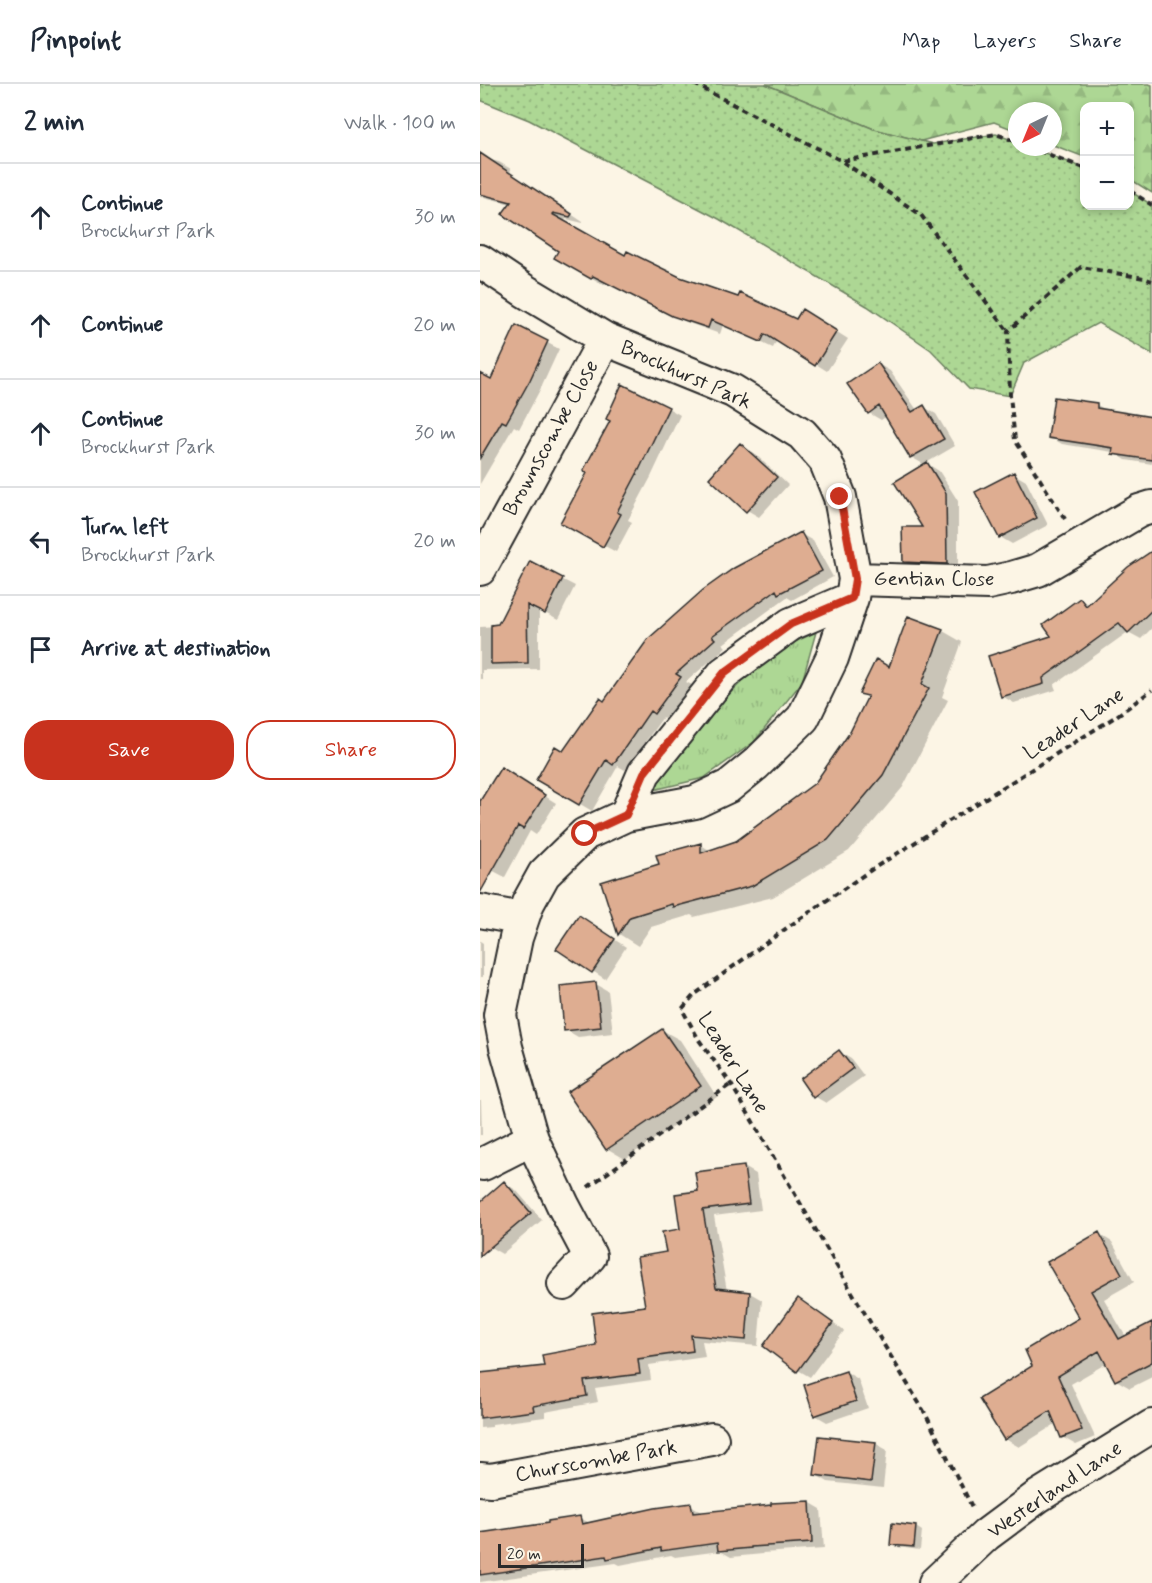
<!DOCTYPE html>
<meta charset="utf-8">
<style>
body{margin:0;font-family:Mynerve,sans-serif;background:#f6f6f7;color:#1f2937}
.controls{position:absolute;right:18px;top:18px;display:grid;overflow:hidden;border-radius:12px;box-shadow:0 3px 9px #0003}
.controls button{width:54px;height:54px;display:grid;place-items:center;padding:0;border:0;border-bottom:2px solid #e0e1e3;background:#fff;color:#1f2937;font:30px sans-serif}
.compass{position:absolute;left:528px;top:18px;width:54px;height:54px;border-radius:50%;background:#fff;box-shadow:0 3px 9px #0003;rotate:223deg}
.scale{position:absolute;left:18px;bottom:15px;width:86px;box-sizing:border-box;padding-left:6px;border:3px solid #2b2b2b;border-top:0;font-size:16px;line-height:21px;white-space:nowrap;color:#2b2b2b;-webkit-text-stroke:4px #fcf5e5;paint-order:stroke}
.stop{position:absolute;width:18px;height:18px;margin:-14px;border:4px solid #c8321e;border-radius:50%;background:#fff}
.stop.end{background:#c8321e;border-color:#fff;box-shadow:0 2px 6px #0008}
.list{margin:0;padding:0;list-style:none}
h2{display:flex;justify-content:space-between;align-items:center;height:78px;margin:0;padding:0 24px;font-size:26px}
h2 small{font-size:20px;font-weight:400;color:#747a83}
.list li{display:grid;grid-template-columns:39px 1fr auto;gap:18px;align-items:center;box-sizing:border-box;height:108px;padding:0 24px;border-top:2px solid #e0e1e3}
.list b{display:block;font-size:22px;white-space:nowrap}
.list p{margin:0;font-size:20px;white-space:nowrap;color:#747a83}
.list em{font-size:20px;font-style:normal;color:#747a83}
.actions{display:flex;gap:12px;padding:18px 24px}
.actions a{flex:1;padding:14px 0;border:2px solid #c8321e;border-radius:24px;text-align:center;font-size:21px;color:#c8321e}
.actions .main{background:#c8321e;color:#fff}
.icon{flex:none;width:33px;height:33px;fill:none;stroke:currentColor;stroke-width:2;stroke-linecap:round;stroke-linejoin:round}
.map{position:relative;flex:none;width:672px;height:1499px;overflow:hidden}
header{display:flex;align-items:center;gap:36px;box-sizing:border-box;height:84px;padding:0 30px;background:#fff;border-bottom:2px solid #e0e1e3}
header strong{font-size:28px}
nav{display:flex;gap:33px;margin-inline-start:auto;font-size:21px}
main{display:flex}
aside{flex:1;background:#fff}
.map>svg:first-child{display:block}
.grass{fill:url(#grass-tufts);stroke:#6c8160;stroke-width:1.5}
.forest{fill:url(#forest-firs);stroke:#6c8160;stroke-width:1.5}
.park{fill:url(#park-dots);stroke:#6c8160;stroke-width:1.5}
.shadow{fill:#0003}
.building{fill:#dead91;stroke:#2b2b2b;stroke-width:1.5}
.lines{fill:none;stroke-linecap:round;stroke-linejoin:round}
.minor-casing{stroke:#2b2b2b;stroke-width:36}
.path{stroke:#2b2b2b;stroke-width:4;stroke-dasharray:6 4.5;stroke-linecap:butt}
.minor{stroke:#fcf5e5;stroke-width:32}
.route{stroke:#c8321e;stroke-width:8}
.labels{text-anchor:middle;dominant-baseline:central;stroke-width:4.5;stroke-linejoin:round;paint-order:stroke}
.street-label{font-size:21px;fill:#2b2b2b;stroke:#fcf5e5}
</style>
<header>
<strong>Pinpoint</strong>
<nav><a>Map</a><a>Layers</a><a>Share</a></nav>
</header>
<main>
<aside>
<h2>2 min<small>Walk · 100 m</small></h2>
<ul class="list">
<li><svg class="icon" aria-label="ahead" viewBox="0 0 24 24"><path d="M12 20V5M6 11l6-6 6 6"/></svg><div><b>Continue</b><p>Brockhurst Park</p></div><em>30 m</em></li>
<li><svg class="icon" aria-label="ahead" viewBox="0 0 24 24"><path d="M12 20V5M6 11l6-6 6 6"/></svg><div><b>Continue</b></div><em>20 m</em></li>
<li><svg class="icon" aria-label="ahead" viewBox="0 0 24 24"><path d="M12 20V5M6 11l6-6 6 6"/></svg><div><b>Continue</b><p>Brockhurst Park</p></div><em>30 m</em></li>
<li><svg class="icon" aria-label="left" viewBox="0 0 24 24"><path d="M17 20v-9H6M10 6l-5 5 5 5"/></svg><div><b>Turn left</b><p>Brockhurst Park</p></div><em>20 m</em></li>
<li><svg class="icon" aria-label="arrive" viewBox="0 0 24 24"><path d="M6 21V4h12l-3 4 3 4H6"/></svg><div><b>Arrive at destination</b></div></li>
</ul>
<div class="actions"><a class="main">Save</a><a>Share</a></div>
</aside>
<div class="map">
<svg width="672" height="1499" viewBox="0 0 672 1499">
<defs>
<pattern id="grass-tufts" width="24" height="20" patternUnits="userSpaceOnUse" patternTransform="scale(1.5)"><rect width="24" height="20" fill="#add794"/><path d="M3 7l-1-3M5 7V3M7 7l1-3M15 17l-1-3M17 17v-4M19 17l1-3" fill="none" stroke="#95b980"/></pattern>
<pattern id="forest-firs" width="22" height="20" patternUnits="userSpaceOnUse" patternTransform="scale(1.5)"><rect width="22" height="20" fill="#add794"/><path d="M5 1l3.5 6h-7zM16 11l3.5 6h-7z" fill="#95b980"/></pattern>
<pattern id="park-dots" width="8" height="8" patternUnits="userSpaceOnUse" patternTransform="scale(1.5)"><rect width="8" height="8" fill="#add794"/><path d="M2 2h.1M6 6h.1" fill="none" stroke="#95b980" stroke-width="1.8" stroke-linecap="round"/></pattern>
</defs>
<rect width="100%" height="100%" fill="#fcf5e5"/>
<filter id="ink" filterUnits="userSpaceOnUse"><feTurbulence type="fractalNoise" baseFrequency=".0167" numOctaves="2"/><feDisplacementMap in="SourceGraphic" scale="12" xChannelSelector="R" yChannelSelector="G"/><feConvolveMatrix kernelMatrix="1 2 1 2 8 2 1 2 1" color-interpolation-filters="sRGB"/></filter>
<g filter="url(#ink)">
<path class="grass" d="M336 548 322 598 274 658 224 694 169 707 209 651 289 570Z"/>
<path class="forest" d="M285 0H669L672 1V109L650 95V22H604V73L573 61V27H537V47L514 38 441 57 394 45Z"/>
<path class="park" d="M0 0H285L394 45 453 60 516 50 537 58V63H549L604 84V122H650V107L672 121V270L618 239 544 279 530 312 489 305 451 266 387 222 239 135 49 36 0 16Z"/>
<path class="shadow" d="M0 74 19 78 31 85 30 89 103 138V139L86 135 83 138 146 174 199 195 317 237 335 234 368 255 347 287 297 256 293 264 243 241 240 250 206 238 126 198 124 201 76 173 80 167 31 120 0 112Z
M37 243 79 265 62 302 39 345 34 342 0 400V302L11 297Z
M398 280 410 287 437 326 444 323 456 330 475 362 446 379 459 387 478 417V486L436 485 424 478 445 445V381L431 373 407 332 401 336 389 329 369 301Z
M617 321 628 327 672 335V380L646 376 633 368 582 360 570 353Z
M188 324 200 331 171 393 148 436 152 438 136 468 82 439Z
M261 361 273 368 308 401 279 433 267 426Z
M534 390 546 397 568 441 532 460 520 453Z
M321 450 333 457 353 493 312 516 307 513 243 560 246 563 206 598 212 601 187 636 183 633 145 686 138 682 112 727 58 695 84 669 125 619Z
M672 469V544L661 555 648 548 574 601 576 606 534 619 522 612 574 553 600 516 610 521Z
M50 479 95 502 78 536 59 526V585L2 586V595H0V543L19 542Z
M429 534 463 547 482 558 462 613 468 616 423 703 369 767 293 813 214 833 211 831 171 843 158 862 139 850 123 799 181 781 221 761 231 767 257 758 336 700 372 649 389 614 381 609 410 585Z
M33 692 76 719 56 751 50 747 25 793 0 780V726Z
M111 840 146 863 125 895 78 865Z
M0 857 3 859V893H0Z
M116 900 128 907 133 949 98 953 86 946Z
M182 946 200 956 237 1013 145 1075 128 1065Z
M359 968 371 975 384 992 346 1019 334 1012Z
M0 1016H1L2 1051H0Z
M264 1083 276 1090 281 1126 234 1132 247 1207 270 1209 282 1216 278 1262 222 1257 225 1273 169 1281 171 1296 115 1304 118 1318 65 1328V1333L12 1340V1343L0 1344V1287L6 1290 65 1283 118 1263 167 1223 187 1169 202 1146 219 1108Z
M24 1099 36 1106 62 1136 22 1170 10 1163 0 1151V1120Z
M619 1150 632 1158 654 1198 624 1215 646 1253 672 1240V1293L650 1304 636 1296 627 1279 591 1300 615 1353 596 1361 582 1353 577 1339 539 1363 525 1355 554 1283 601 1235Z
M330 1223 364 1247 330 1293 318 1286 285 1262Z
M366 1288 378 1295 388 1324 347 1338 335 1331Z
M395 1359 407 1366 403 1404 348 1398 336 1391Z
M329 1418 341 1425 344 1465 282 1469 283 1470 251 1473 240 1467 195 1473 191 1471 140 1481 136 1479 0 1498V1450L100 1434 110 1439 211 1421 223 1429Z
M413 1441 436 1443 442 1447 440 1466 417 1463 411 1460Z"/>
<path class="building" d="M0 69 92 130 90 133 73 129 72 130 145 171 147 167 200 193 258 213 260 209 316 235 322 225 357 247 335 282 285 250 281 258 231 236 228 244 192 232 113 192 111 195 74 174 78 167 22 130 31 118 0 110Z
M36 241 68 257 50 296 26 339 22 337 0 374V289L11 295Z
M398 279 432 328 444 321 464 355 430 374 399 322 388 330 367 300Z
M142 300 189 323 159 386 137 428 141 430 123 463 80 439 107 389 103 387 130 337 126 335Z
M574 313 617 319V324L672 333V376L632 370 633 364 568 354Z
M260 359 297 393 266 428 229 394Z
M447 378 466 409 467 480 423 478 422 443H442L414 398Z
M534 388 557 434 519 454 495 408Z
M321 448 342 487 298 510 296 506 232 552 235 555 196 590 201 593 174 630 170 627 133 681 126 676 99 721 56 696 75 662 83 667 120 614 124 617 168 555 223 506 254 484Z
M672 467V526L648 549 639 539 563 594 564 600 521 613 508 572 571 552 563 541 600 514 606 522 648 483Z
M50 477 83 494 65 530 47 521 48 579 11 580V541L18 540Z
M428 532 463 545 442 600 449 604 403 691 348 756 272 802 193 823 192 820 150 833 138 851 121 798 179 780 176 771 221 759V769L256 757 335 699 370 648 388 612 379 610 396 575 409 583Z
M21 683 65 711 43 745 38 742 0 809V717Z
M99 831 135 855 112 889 76 865Z
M116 898 121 943 84 947 80 902Z
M182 945 221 1002 126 1066 87 1008Z
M359 966 373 984 333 1014 320 995Z
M264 1082 269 1120 223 1126 236 1204 270 1208 266 1256 211 1251 213 1267 158 1275 160 1290 104 1297 107 1312 53 1322 54 1327 0 1334V1289L64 1282 62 1271 116 1261 112 1229 165 1222 157 1173 186 1168 182 1148 200 1145 195 1110 218 1107 215 1088Z
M24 1097 51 1129 0 1172V1118Z
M619 1148 642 1190 611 1207 639 1255 672 1238V1278L635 1297 619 1267 578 1292 602 1346 581 1354 570 1327 524 1356 499 1315 552 1282 545 1266 599 1234 567 1178Z
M318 1214 353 1239 317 1288 283 1262Z
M366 1287 376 1317 334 1332 324 1301Z
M339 1352 396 1358 391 1398 334 1391Z
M330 1417 332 1459 271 1463V1464L238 1467 237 1459 181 1467V1464L127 1475 126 1472 0 1491V1449L68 1439V1437L100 1432 102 1440 175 1424 211 1419 213 1429 291 1421V1419Z
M412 1439 436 1442 434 1463 410 1461Z"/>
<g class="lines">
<defs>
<path id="minor" d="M0 177 45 207 125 255 253 307 322 350 345 376 360 413 375 495 372 514 352 574 323 634 276 680 249 702 215 718 146 731 105 750 64 790 48 819 36 854 20 931 26 963 52 1055 83 1121 110 1172 84 1200
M0 485 125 255
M375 495 508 499 531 494 558 486 659 427 672 423
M146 731 164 689 244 589 311 540 372 514
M0 827 42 835
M3 1080 52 1055
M0 1395 11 1396 232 1355
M455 1499 506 1451 557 1413 672 1342"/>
</defs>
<use href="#minor" class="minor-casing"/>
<path class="path" d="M214 0 362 77 516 50 537 58
M549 63 604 84
M363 78 441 131 528 247
M650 107 672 121
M585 435 535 356 530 312 528 247 601 183 664 194 672 197
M108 1103 251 1000
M492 1423 445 1329 366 1198 251 1000 219 956 202 925 214 911 308 843 391 786 635 633 672 606"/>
<use href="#minor" class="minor"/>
</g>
</g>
<g class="lines" filter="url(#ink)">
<path class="route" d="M105 750 146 731 164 689 244 589 311 540 372 514 375 495 360 413"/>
</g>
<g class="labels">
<g class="street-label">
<text transform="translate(206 291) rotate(24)">Brockhurst Park</text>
<text transform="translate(71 354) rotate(-61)">Brownscombe Close</text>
<text x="454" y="495">Gentian Close</text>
<text transform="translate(594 640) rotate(-33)">Leader Lane</text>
<text transform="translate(253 979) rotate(58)">Leader Lane</text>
<text transform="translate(116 1377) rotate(-10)">Churscombe Park</text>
<text transform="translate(575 1406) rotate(-34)">Westerland Lane</text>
</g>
</g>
</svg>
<div class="controls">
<button>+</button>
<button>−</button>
</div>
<svg class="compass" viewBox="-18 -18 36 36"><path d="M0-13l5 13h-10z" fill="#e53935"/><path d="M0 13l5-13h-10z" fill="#747a83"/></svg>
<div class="scale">20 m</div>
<div class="stop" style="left:105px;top:750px"></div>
<div class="stop end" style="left:360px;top:413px"></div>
</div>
</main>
